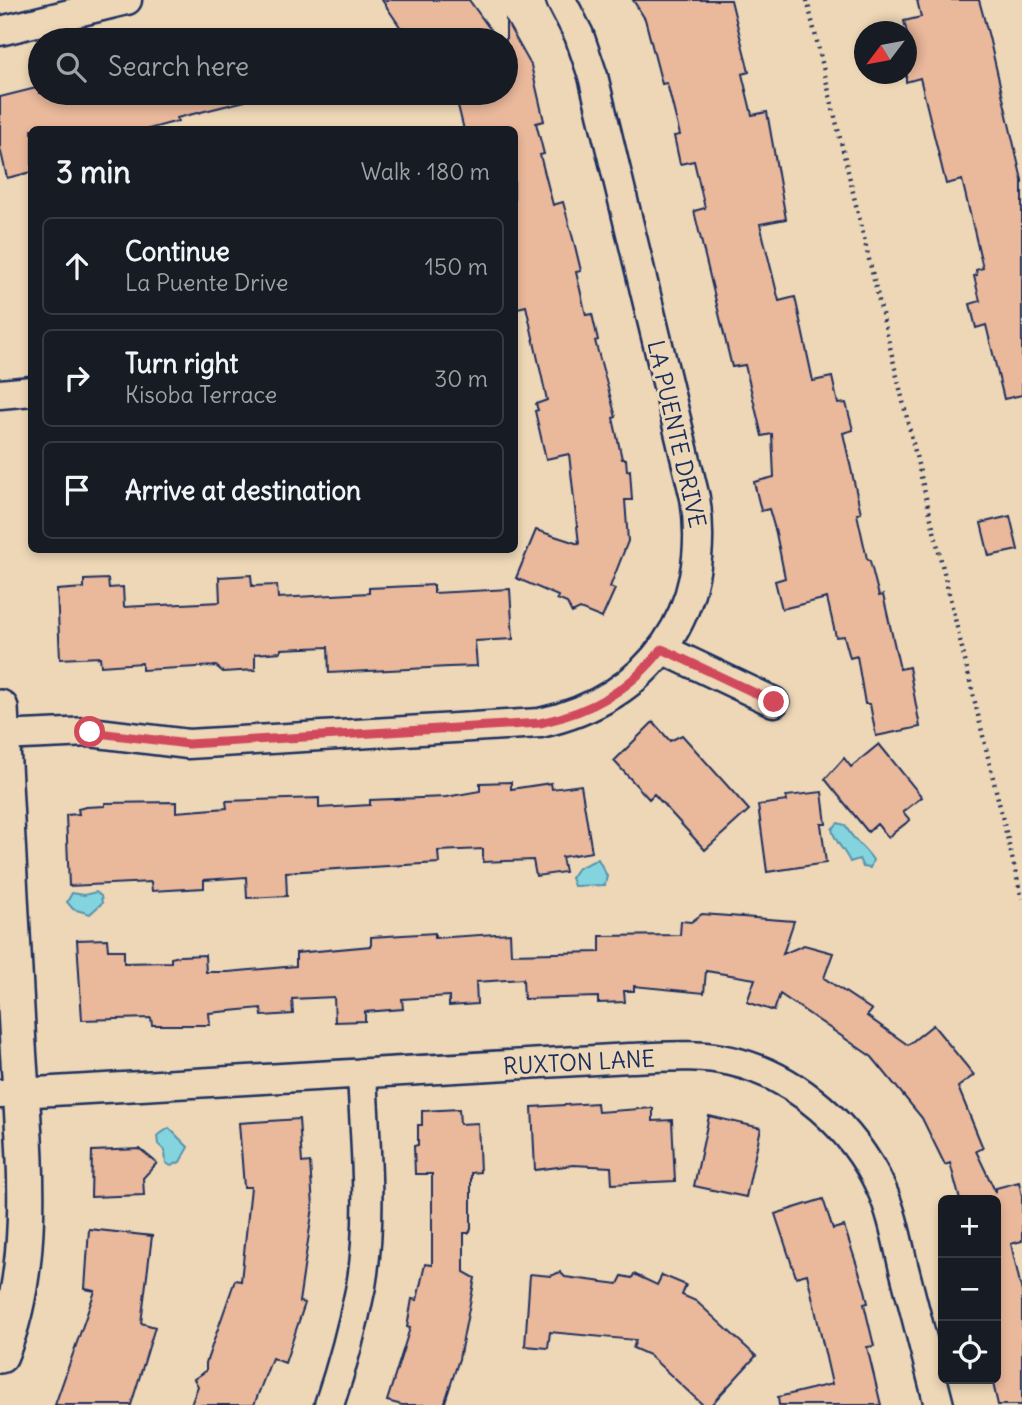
<!DOCTYPE html>
<meta charset="utf-8">
<style>
body{margin:0;font-family:Delius,sans-serif;background:#20242c;color:#f1f3f6}
.controls{position:absolute;right:21px;bottom:21px;display:grid;overflow:hidden;border-radius:10px;box-shadow:0 4px 10px #0003}
.controls button{width:63px;height:63px;display:grid;place-items:center;padding:0;border:0;border-bottom:2px solid #363941;background:#171b24;color:#f1f3f6;font:35px sans-serif}
.compass{position:absolute;left:854px;top:21px;width:63px;height:63px;border-radius:50%;background:#171b24;box-shadow:0 4px 10px #0003;rotate:238deg}
.stop{position:absolute;width:21px;height:21px;margin:-16px;border:5px solid #d1495b;border-radius:50%;background:#fff}
.stop.end{background:#d1495b;border-color:#fff;box-shadow:0 2px 7px #0008}
.list{margin:0;padding:0;list-style:none}
h2{display:flex;justify-content:space-between;align-items:center;height:91px;margin:0;padding:0 28px;font-size:30px}
h2 small{font-size:23px;font-weight:400;color:#9ea1a6}
.list li{display:grid;grid-template-columns:46px 1fr auto;gap:21px;align-items:center;box-sizing:border-box;height:98px;margin:0 14px 14px;padding:0 14px;border:2px solid #363941;border-radius:10px}
.list b{display:block;font-size:26px;white-space:nowrap}
.list p{margin:0;font-size:23px;white-space:nowrap;color:#9ea1a6}
.list em{font-size:23px;font-style:normal;color:#9ea1a6}
.icon{flex:none;width:38px;height:38px;fill:none;stroke:currentColor;stroke-width:2;stroke-linecap:round;stroke-linejoin:round}
.map{position:relative;flex:none;width:1022px;height:1405px;overflow:hidden}
.search{position:absolute;background:#171b24;box-shadow:0 4px 10px #0003;left:28px;top:28px;width:490px;height:77px;display:flex;align-items:center;gap:18px;box-sizing:border-box;padding:0 24px;border-radius:38px;color:#9ea1a6;font-size:26px}
.panel{position:absolute;background:#171b24;box-shadow:0 4px 10px #0003;left:28px;top:126px;width:490px;height:427px;border-radius:10px}
.map>svg:first-child{display:block}
.water{fill:#83d4df;stroke:#5992ab;stroke-width:2}
.building{fill:#eab89b;stroke:#1b2f5e;stroke-width:2}
.lines{fill:none;stroke-linecap:round;stroke-linejoin:round}
.minor-casing{stroke:#1b2f5e;stroke-width:33}
.tertiary-casing{stroke:#1b2f5e;stroke-width:40}
.path{stroke:#1b2f5e;stroke-width:4.5;stroke-dasharray:2 5;stroke-linecap:butt}
.minor{stroke:#edd7b6;stroke-width:28}
.tertiary{stroke:#edd7b6;stroke-width:35}
.route{stroke:#d1495b;stroke-width:9}
.labels{text-anchor:middle;dominant-baseline:central;stroke-width:6;stroke-linejoin:round;paint-order:stroke}
.street-label{font-size:23px;fill:#1b2f5e;stroke:#edd7b6}
</style>
<div class="map">
<svg width="1022" height="1405" viewBox="0 0 1022 1405">
<rect width="100%" height="100%" fill="#edd7b6"/>
<filter id="ink" filterUnits="userSpaceOnUse"><feTurbulence type="fractalNoise" baseFrequency=".0143" numOctaves="2"/><feDisplacementMap in="SourceGraphic" scale="14" xChannelSelector="R" yChannelSelector="G"/><feConvolveMatrix kernelMatrix="1 2 1 2 8 2 1 2 1" color-interpolation-filters="sRGB"/></filter>
<g filter="url(#ink)">
<path class="water" d="M838 823 845 825C852 840 865 847 873 860L870 868 863 867 859 859 850 862C845 850 835 843 832 829Z
M598 859 607 876 605 885 574 886 571 878 578 868Z
M96 892 101 896 102 903 90 914 73 909 67 902 72 893 84 895Z
M169 1128 188 1147 180 1162 171 1166 166 1163 165 1151 158 1144 157 1136Z"/>
<path class="building" d="M382 0H469L498 40H409Z
M633 0H731L749 72 742 74 752 115 767 112 786 219 760 224 779 301 795 297 813 381 832 377 838 404 846 403 853 430 843 433 861 513 857 514 867 559 870 561 879 596 883 595 900 669 909 667 920 727 876 736 870 704H865L857 656 850 658 844 636 836 637 827 598 782 609 775 581 785 578 776 533 769 509 761 511 754 482 774 477 772 434 762 436 745 365 732 367 694 211 705 208 694 161 680 164 674 136 680 135 667 83 662 84 645 19Z
M917 0H979L989 37 1022 180V395L1004 399 986 325 976 328 970 304 980 301 974 276 977 275 976 270 983 268 962 180 946 184 920 78 906 82V59L913 57 904 21 921 17Z
M506 21 531 65 544 121 536 123 544 154 540 155 553 205 563 202 575 246 581 271 576 272 586 315 592 314 598 340 595 341 616 417 613 418 622 459H626L627 471 630 470 632 500H625L628 541 610 587 615 589 602 618 580 609 572 613 567 603 557 599 558 596 516 578 536 530 579 544 569 454 546 459 535 411 538 410 536 404 547 400 526 306 514 309V130H464L455 93H506Z
M40 87V93H244L245 101 177 118 178 121 145 130H32V172L7 178 0 148V97Z
M1010 516 1018 550 989 556 981 523Z
M251 575 252 586 277 585 278 598 369 593V588L434 585V593L510 589 513 639 475 641 477 666 449 667 329 673 328 647 281 649V652L255 654V670L223 672 216 666 142 670V663L101 666 100 657 60 659 57 590 84 588V580L108 579 109 588 123 587 124 607 220 602 219 577Z
M653 722 670 741 682 735 749 810 705 850 654 794 649 799 614 761Z
M879 744 922 797 903 812 910 820 888 837 877 824 868 832 825 779 844 758 851 767Z
M511 782V789L551 783 552 789 581 785 592 852 562 857 565 872 536 876 533 860 483 862V849L438 851 439 863 286 872 287 896 247 898 246 877 204 880V888L152 891 151 882 69 886 66 815 79 814 78 809 86 807 105 806V803L176 802V812L227 808 226 801 319 798V808L370 805V800L446 797 480 791V783Z
M822 792 826 824H821L826 863 767 872 758 805 787 801 786 796Z
M702 914 794 921 783 954 804 945 833 953 824 978 872 1010 867 1016 908 1045 933 1025 974 1075 958 1087 983 1148 976 1151 996 1193V1188L1019 1182 1022 1196V1241L1011 1244 1022 1292V1405H998L992 1379H996V1200H960L950 1163 945 1165 922 1118 872 1057 780 994 774 1011 747 1002 755 979 706 971 704 993 634 986V991H624L625 1002 598 1003V997L524 999 523 979 476 982 477 1004 449 1006V996L402 999 403 1009 365 1012V1021L335 1022 334 997 292 999 293 1014 262 1016 261 1008 209 1013 210 1025H152L151 1018 82 1020 77 940 107 939 108 950H124V963L171 962V958L180 956 205 955 206 972H228L296 966V953L371 946V937L435 933V938L510 933 511 954 600 952V936L680 935 681 921 691 922Z
M597 1103 598 1112 653 1108V1121L672 1120 675 1181 612 1184 611 1167 573 1165 535 1170 532 1107Z
M459 1109 460 1124 478 1123 480 1172 471 1173V1229L469 1233H464V1272L475 1278 459 1359 444 1405H402L387 1401 410 1328 407 1327 412 1299 417 1300 425 1264 432 1265V1174H415L414 1146 418 1145V1125H422V1111Z
M709 1116 761 1128 746 1197 694 1186Z
M299 1119 302 1163 310 1162 313 1207 299 1302 305 1303 285 1363 272 1358 254 1405H191L198 1386 194 1379 206 1371V1363L235 1280 241 1281 251 1187H244L239 1123Z
M140 1149 157 1163 143 1178 144 1195 91 1197 92 1151Z
M823 1199 833 1229 844 1226 865 1290 868 1303 864 1304 874 1346 867 1347 881 1405H779L778 1397 832 1384 807 1274 796 1277 775 1214Z
M89 1229 152 1236 141 1323 155 1327 131 1405H55L95 1291 85 1289Z
M560 1272 565 1277 618 1284 622 1276 632 1278 634 1274 657 1285 662 1275 686 1285 682 1295 696 1301 756 1356 711 1405H703L649 1355 633 1348 636 1340 550 1332 548 1348 525 1346 530 1274 551 1276Z"/>
<g class="lines">
<defs>
<path id="minor" d="M0 31 127 0
M0 394 32 391
M662 649 774 702
M0 736 90 732 188 744 540 723C651 699 713 610 695 498L593 76 579 35 561 0
M0 1094 630 1058C663 1057 698 1053 731 1061 796 1076 854 1128 881 1188 892 1212 897 1239 903 1265 915 1312 927 1358 939 1405
M329 1405C342 1367 353 1326 361 1286 373 1217 365 1144 362 1073"/>
<path id="tertiary" d="M0 708C6 814 11 921 17 1027 22 1130 41 1258 0 1355"/>
</defs>
<use href="#minor" class="minor-casing"/>
<use href="#tertiary" class="tertiary-casing"/>
<path class="path" d="M807 0 1022 899"/>
<use href="#minor" class="minor"/>
<use href="#tertiary" class="tertiary"/>
</g>
</g>
<g class="lines" filter="url(#ink)">
<path class="route" d="M90 732 188 744 540 723C591 712 630 690 662 649L774 702"/>
</g>
<g class="labels">
<g class="street-label">
<text transform="translate(677 434) rotate(77)">LA PUENTE DRIVE</text>
<text transform="translate(579 1062) rotate(-3)">RUXTON LANE</text>
</g>
</g>
</svg>
<div class="controls">
<button>+</button>
<button>−</button>
<button><svg class="icon" aria-label="locate" viewBox="0 0 24 24"><circle cx="12" cy="12" r="6"/><path d="M12 2v4M12 18v4M2 12h4M18 12h4"/></svg></button>
</div>
<svg class="compass" viewBox="-18 -18 36 36"><path d="M0-13l5 13h-10z" fill="#e53935"/><path d="M0 13l5-13h-10z" fill="#9ea1a6"/></svg>
<div class="stop" style="left:90px;top:732px"></div>
<div class="stop end" style="left:774px;top:702px"></div>
<div class="search"><svg class="icon" aria-label="search" viewBox="0 0 24 24"><circle cx="10" cy="10" r="6"/><path d="M15 15l6 6"/></svg>Search here</div>
<section class="panel">
<h2>3 min<small>Walk · 180 m</small></h2>
<ul class="list">
<li><svg class="icon" aria-label="ahead" viewBox="0 0 24 24"><path d="M12 20V5M6 11l6-6 6 6"/></svg><div><b>Continue</b><p>La Puente Drive</p></div><em>150 m</em></li>
<li><svg class="icon" aria-label="right" viewBox="0 0 24 24"><path d="M7 20v-9h11M14 6l5 5-5 5"/></svg><div><b>Turn right</b><p>Kisoba Terrace</p></div><em>30 m</em></li>
<li><svg class="icon" aria-label="arrive" viewBox="0 0 24 24"><path d="M6 21V4h12l-3 4 3 4H6"/></svg><div><b>Arrive at destination</b></div></li>
</ul>
</section>
</div>
